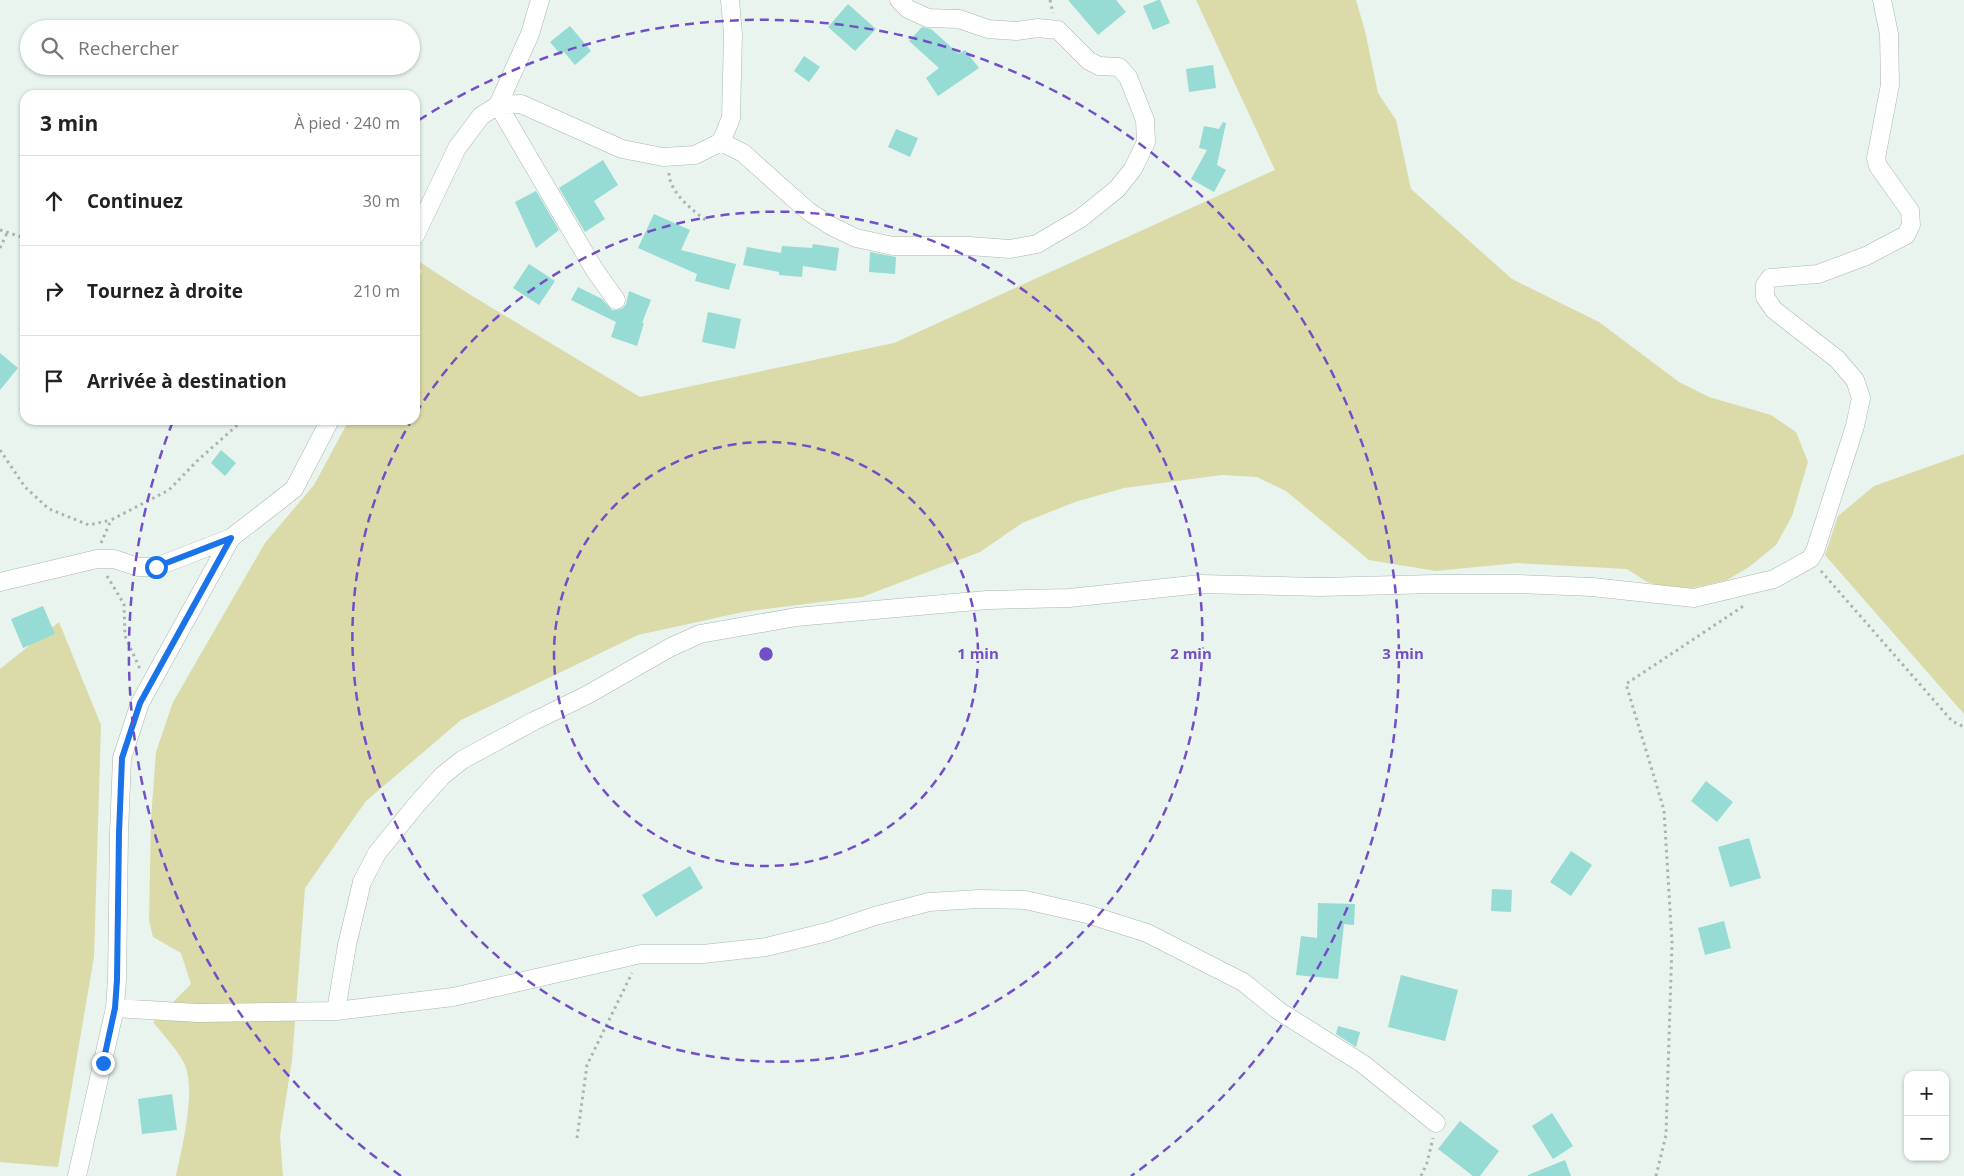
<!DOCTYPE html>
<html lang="fr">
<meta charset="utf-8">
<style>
body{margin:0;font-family:"Open Sans",sans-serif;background:#f2f2f2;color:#222}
.controls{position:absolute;right:15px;bottom:15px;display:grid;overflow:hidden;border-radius:10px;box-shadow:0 1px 4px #0004}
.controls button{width:45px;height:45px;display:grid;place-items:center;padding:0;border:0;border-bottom:1px solid #e0e0e0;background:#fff;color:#222;font:25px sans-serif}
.stop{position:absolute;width:15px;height:15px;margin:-11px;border:4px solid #1a73e8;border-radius:50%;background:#fff}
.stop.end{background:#1a73e8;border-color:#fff;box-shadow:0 1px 5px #0008}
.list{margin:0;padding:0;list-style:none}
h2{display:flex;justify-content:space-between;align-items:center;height:65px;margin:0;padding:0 20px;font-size:21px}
h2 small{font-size:16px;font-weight:400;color:#767676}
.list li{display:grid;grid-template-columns:32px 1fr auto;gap:15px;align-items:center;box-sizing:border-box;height:90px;padding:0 20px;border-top:1px solid #e0e0e0}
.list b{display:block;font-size:19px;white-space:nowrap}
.list em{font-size:16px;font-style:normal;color:#767676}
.icon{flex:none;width:28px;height:28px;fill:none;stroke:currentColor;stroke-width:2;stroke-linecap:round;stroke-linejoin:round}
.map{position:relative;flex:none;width:1964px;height:1176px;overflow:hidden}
.search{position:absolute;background:#fff;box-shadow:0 1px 4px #0004;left:20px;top:20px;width:400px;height:55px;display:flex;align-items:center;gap:12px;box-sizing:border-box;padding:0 18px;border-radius:28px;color:#767676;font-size:19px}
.panel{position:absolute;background:#fff;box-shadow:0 1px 4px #0004;left:20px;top:90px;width:400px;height:335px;border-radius:15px}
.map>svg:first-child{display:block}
.green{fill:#dadba8}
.building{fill:#96dbd4}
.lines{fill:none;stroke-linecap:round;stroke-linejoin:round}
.minor-casing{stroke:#abb6b0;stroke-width:19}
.path{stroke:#aab3ae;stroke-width:3;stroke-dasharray:2.5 4;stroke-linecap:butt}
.minor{stroke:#fff;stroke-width:18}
.route{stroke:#1a73e8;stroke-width:6}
.ring{fill:none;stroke:#724ec7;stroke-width:2.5;stroke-dasharray:9 6}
.centre{fill:#724ec7;stroke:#e8f4ed;stroke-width:2.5}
.ring-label{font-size:15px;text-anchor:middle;font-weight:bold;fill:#724ec7;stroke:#e8f4ed;stroke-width:4;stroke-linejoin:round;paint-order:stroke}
</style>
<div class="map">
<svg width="1964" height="1176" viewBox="0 0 1964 1176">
<rect width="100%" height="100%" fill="#e8f4ed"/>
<path class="green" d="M1196 0H1356L1365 31 1378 93 1396 120 1411 189 1512 279 1599 322 1679 382 1709 397 1771 415 1796 432 1808 462 1792 516 1776 545 1749 567 1727 580 1680 591 1647 582 1627 569 1517 563 1436 571 1369 560 1286 491 1257 477 1222 475 1124 488 1075 502 1022 523 980 552 862 597 743 612 638 635 461 720 366 801 305 888 292 1060 280 1136 283 1176H176C182 1148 196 1092 185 1065 180 1053 162 1033 153 1022L191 984 181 953 153 937 149 921 151 819 156 752 173 702 265 543 314 485 349 420H415V286L422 271 415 265V259L469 294 640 397 894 343 1275 170Z
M1964 454V714L1825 555 1838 516 1874 486Z
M59 622 101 725 94 957 58 1167 0 1162V669Z"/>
<path class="building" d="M1068 0H1116L1126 12 1098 35Z
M1158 0H1160L1170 23 1153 30 1143 6Z
M848 4 876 29 855 51 828 27Z
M570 26 591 51 575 65 564 52 561 55 550 42Z
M922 27 931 29 959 54 965 50 979 68 938 96 926 78 939 68 909 41Z
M804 56 820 67 809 82 794 71Z
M1213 65 1216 88 1189 92 1186 69Z
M1223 122 1226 123 1217 165 1226 170 1214 192 1191 179 1207 150 1199 148 1204 126 1219 129Z
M896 129 918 138 910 157 888 147Z
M603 160 618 185 594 201 605 219 585 232 559 188Z
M536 191 559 230 536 248 515 202Z
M654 214 690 230 681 250 736 264 729 290 695 281 697 274 638 248Z
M813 244 839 248 836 271 803 266 802 277 779 275V272L743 265 747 247 781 253 782 246 812 248Z
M870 252 896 257 895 274 869 272Z
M529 264 555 281 539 305 513 288Z
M578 287 602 299 612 310H617L623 308 626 304 629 291 651 300 642 323H644L637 346 611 337 616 322 571 300Z
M708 312 741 319 735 349 702 342Z
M0 353 18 368 0 390Z
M221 450 236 463 225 476 211 463Z
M43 606 55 634 23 648 11 619Z
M1706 781 1733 802 1717 822 1691 801Z
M1749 838 1761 878 1730 887 1718 847Z
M1571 851 1592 865 1571 896 1550 882Z
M690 866 703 888 656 917 642 895Z
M1492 889 1512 890 1511 912 1491 911Z
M1318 903 1355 904 1354 925 1344 924 1338 979 1296 975 1301 936 1317 938Z
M1724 921 1731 948 1705 955 1698 928Z
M1401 975 1458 990 1445 1041 1388 1027Z
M1338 1026 1360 1032 1356 1047 1336 1034Z
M172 1094 177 1130 142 1134 138 1099Z
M1552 1113 1573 1146 1553 1159 1532 1126Z
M1460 1121 1499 1151 1480 1176H1473L1438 1149Z
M1565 1160 1571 1176H1528V1175Z"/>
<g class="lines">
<defs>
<path id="minor" d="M540 0 530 34 498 105 594 269 616 300
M721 142 743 153 808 211 831 226 856 238 893 246H969L1010 249 1037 244 1081 218 1117 189 1133 169 1146 142 1145 120 1128 77 1119 67 1099 66 1089 61 1058 30 1038 28 1016 31 988 29 959 19 928 18 908 9 899 0
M415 236 457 148 481 116 498 105 521 104 622 149 663 157 695 155 721 142 731 118 733 34 730 0
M0 582 97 559H114L138 567H156L231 538 294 489 330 420
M115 1008 197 1013 336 1011 453 997 641 954H703L766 947 827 932 875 916 929 902 979 899 1025 900 1087 914 1147 933 1243 982 1279 1011 1363 1064 1436 1123
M336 1011 347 945 362 882 377 853 417 804 442 776 462 760 534 721 587 695 671 647 700 634 796 617 987 600 1069 598 1201 584 1320 587 1435 584H1517L1592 587 1694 598 1774 579 1810 559 1815 551 1855 426 1861 398 1855 380 1837 359 1774 310 1765 297V285L1770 278 1818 274 1866 256 1906 235 1911 225 1910 211 1878 166 1876 158 1890 85 1889 34 1882 0
M77 1176 115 1008 117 979 119 833 122 758 140 703 231 538"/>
</defs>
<use href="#minor" class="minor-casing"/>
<path class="path" d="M1050 0 1053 13
M669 173C669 192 693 211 707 221
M0 230 25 238
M0 248 7 233
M0 450 25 487 49 509 89 525 111 520
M101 543 111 520 169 490 197 461 243 420
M1821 571 1952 721 1964 727
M107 576 124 604 125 636 140 669
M577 1138 587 1065 632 973
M1421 1176 1427 1163 1433 1138
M1656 1176 1666 1135 1672 943 1664 810 1626 684 1745 605"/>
<use href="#minor" class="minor"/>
</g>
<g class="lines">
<path class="route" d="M103 1063 115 1008 117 980 119 833 122 758 140 703 231 538 156 567"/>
</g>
<g class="ring">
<circle cx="766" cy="654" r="212"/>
<path d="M416 413A425 425 0 1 1 410 423"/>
<path d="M401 1176A637 637 0 0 1 173 421M419 120A637 637 0 0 1 1131 1176"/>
</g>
<circle cx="766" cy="654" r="8" class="centre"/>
<g class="ring-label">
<text x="978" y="659">1 min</text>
<text x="1191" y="659">2 min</text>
<text x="1403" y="659">3 min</text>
</g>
</svg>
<div class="controls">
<button>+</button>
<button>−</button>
</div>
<div class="stop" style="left:156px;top:567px"></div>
<div class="stop end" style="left:103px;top:1063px"></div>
<div class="search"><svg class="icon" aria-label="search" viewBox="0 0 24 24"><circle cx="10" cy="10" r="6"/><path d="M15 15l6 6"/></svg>Rechercher</div>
<section class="panel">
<h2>3 min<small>À pied · 240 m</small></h2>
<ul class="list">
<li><svg class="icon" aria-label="ahead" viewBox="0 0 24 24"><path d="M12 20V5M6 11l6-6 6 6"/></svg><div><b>Continuez</b></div><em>30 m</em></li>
<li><svg class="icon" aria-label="right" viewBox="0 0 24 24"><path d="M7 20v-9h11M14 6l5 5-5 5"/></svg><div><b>Tournez à droite</b></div><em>210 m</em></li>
<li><svg class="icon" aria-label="arrive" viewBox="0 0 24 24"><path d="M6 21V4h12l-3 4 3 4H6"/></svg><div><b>Arrivée à destination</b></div></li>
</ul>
</section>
</div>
